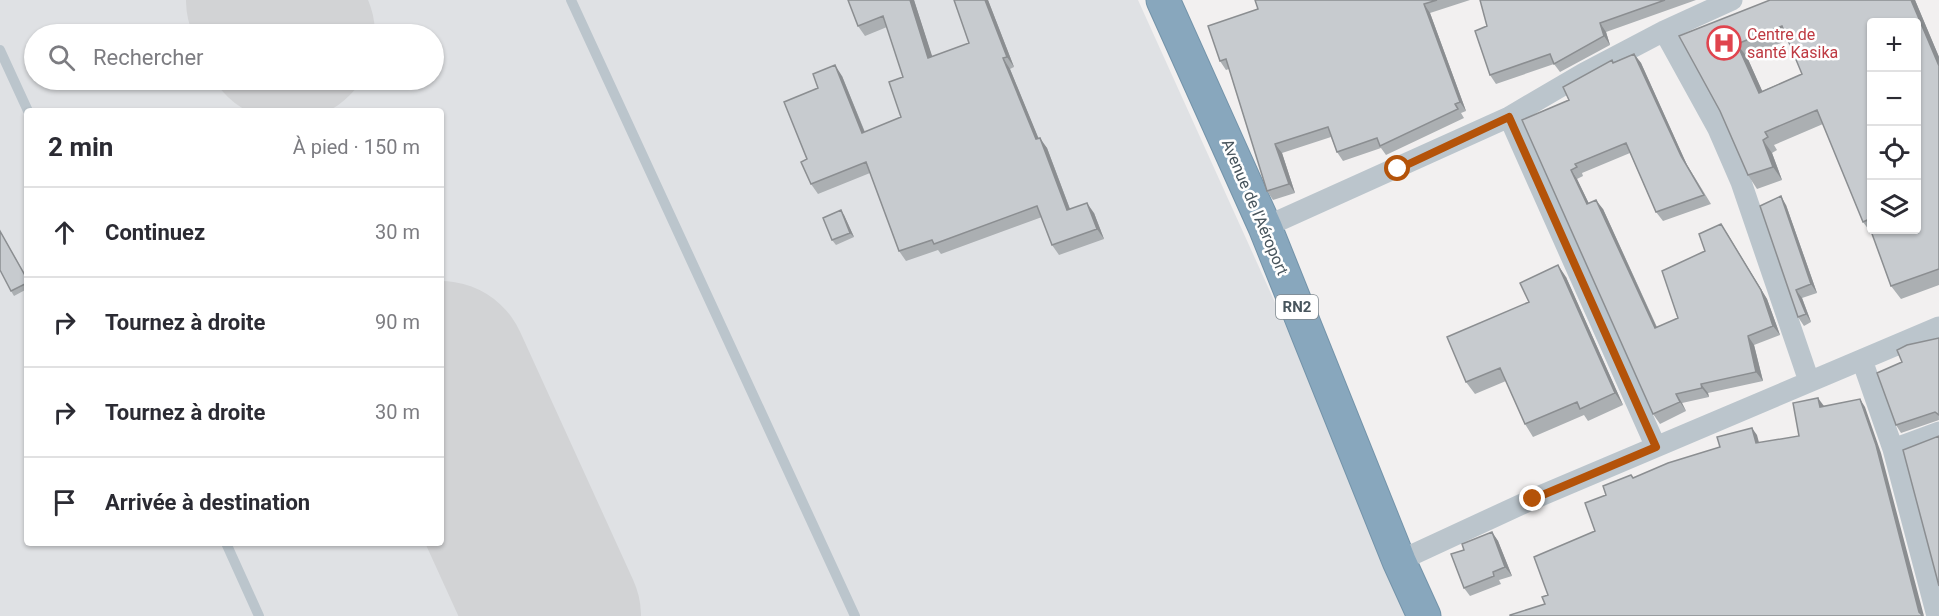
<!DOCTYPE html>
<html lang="fr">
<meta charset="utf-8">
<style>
body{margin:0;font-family:Roboto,sans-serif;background:#f2f2f3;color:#2b2b33}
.controls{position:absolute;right:18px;top:18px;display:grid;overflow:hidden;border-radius:6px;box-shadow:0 2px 4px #0004}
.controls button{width:54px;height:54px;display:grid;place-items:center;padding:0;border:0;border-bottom:2px solid #e1e1e2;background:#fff;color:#2b2b33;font:30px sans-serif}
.stop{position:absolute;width:18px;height:18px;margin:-14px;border:4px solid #b45309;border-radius:50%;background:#fff}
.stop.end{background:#b45309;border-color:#fff;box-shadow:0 2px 6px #0008}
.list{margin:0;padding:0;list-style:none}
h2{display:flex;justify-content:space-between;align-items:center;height:78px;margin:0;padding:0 24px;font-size:26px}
h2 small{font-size:20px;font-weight:400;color:#7c7c81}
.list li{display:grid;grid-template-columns:39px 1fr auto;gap:18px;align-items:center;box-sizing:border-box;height:90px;padding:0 24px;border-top:2px solid #e1e1e2}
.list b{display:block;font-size:22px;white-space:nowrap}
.list em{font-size:20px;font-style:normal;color:#7c7c81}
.icon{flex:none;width:33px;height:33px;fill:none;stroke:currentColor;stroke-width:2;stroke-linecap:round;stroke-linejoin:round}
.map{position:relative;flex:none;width:1939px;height:616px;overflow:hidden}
.search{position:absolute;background:#fff;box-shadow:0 2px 4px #0004;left:24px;top:24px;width:420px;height:66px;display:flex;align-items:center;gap:15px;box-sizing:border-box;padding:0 21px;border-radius:33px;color:#7c7c81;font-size:22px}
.panel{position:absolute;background:#fff;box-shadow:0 2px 4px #0004;left:24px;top:108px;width:420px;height:438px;border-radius:6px}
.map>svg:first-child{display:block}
.airport{fill:#dfe1e4;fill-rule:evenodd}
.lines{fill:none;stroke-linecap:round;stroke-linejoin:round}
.runway{stroke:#d2d3d5;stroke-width:174}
.highway-casing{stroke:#7393a9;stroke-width:35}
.lane{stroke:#bbc5cc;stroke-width:10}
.street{stroke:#bbc5cc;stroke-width:21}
.highway{stroke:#88a7bd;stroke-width:33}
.wall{fill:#abafb2;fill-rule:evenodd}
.shaded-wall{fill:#8b8e91}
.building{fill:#c7cbcf;stroke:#8b8e91;stroke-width:1.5;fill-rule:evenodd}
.route{stroke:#b45309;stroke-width:8}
.labels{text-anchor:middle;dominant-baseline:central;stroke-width:5;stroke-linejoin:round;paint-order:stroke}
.shield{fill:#fff;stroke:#7f888e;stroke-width:1.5}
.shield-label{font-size:15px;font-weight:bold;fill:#48555d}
.health-label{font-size:16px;fill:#be3a42;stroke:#fff;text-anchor:start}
.street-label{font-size:16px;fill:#48555d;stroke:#fff}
</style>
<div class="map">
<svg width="1939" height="616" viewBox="0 0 1939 616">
<rect width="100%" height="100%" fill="#f2f0f0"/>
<path class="airport" d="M0 0H1138L1417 616H0ZM34 34H434V80H34ZM27 111H441V543H27Z"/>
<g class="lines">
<path class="runway" d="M273 0 288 34
M441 368 554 616"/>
<defs>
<path id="highway" d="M1163 0 1265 227 1399 561 1424 616"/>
</defs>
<use href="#highway" class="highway-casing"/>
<path class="lane" d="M571 0 855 616
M0 50 28 111
M226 543 259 616"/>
<path class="street" d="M1664 31 1718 129 1741 182 1809 381
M1509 117 1656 447
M1265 227 1509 117 1584 73 1664 31 1732 0
M1862 360 1893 449 1937 616
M1893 449 1939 432
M1399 561 1533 499 1939 327"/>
<use href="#highway" class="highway"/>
</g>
<path class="wall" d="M914 0 932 57 969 43 988 0 1014 67 1010 69 1038 138 1047 148 1070 209 1094 213 1104 239 1059 255 1052 245 1042 217 941 254 938 250 906 261 899 251 870 173 818 194 811 184 807 159 818 88 842 76 865 132 901 117 903 77 887 27 865 36 858 26Z
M1255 0H1470L1430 13 1466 111 1461 113 1464 118 1386 155 1381 148 1343 161 1337 152 1331 137 1282 153 1295 193 1273 200 1267 191 1229 69 1226 70 1220 61 1258 9Z
M1480 0H1696L1606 32 1610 45 1560 72 1554 64 1496 84 1490 75 1487 26Z
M1915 0 1939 57V285L1901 299 1891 286 1872 234 1863 222 1823 124 1774 145 1777 150 1772 153 1782 180 1757 189 1748 175 1720 111 1679 36ZM1788 40 1802 74 1762 91 1747 57Z
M1634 54 1641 63 1687 165 1711 204 1663 221 1656 212 1630 153 1582 173 1583 176 1577 179 1589 204 1603 209 1657 327 1678 318 1705 251 1727 233 1767 299 1780 335 1754 345 1763 381 1708 393 1709 397 1682 403 1686 411 1660 424 1653 414 1522 120 1569 100 1612 60 1614 62Z
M1786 205 1817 293 1802 298 1811 322 1804 326 1798 317Z
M844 215 854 237 836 245 832 240Z
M0 231 27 278V289L14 296 11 291Z
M1566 277 1623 405 1588 421 1584 415 1533 437 1525 424 1506 381 1475 394 1466 382 1529 302Z
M1939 338V420L1901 433 1896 425 1902 362Z
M1492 532 1498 541 1512 576 1499 580 1501 584 1470 596 1464 588V550Z"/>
<path class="shaded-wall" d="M910 0H914L936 68 928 58Z
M985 0H988L1014 67 1007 57Z
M1911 0H1915L1939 57V66Z
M1424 4 1430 13 1466 111 1460 102Z
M1600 23 1606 32 1610 45 1604 36Z
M1737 44 1747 57 1769 106 1759 93Z
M1634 54 1641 63 1687 165 1711 204 1681 156Z
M1003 58 1010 69 1043 149 1036 139Z
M835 65 842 76 869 143 862 133Z
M1040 138 1047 148 1074 220 1067 210Z
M1763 140 1772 153 1782 180 1773 167Z
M1275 144 1282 153 1295 193 1289 184Z
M1571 170 1577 179 1594 214 1587 204Z
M1781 196 1786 205 1817 293 1811 284Z
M1596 200 1603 209 1661 337 1655 328Z
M1087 203 1094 213 1104 239 1097 229Z
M841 210 844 215 854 237 850 233Z
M1721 224 1767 299 1780 335 1773 326Z
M1558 265 1566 277 1623 405 1615 393Z
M1796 290 1802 298 1811 322 1806 314Z
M1748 336 1754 345 1763 381 1756 372Z
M1701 384 1708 393 1709 397 1702 388Z
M1676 394 1682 403 1686 411 1680 402Z
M1818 398 1824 406 1820 407Z
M1860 399 1865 407 1881 453 1924 616 1919 612Z
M1752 428 1757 435 1761 450 1756 443Z
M1492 532 1498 541 1512 576 1505 567Z"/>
<path class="building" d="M848 0H910L928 58 969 43 954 0H985L1007 57 1003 58 1036 139 1040 138 1067 210 1087 203 1097 229 1052 245 1037 206 934 244 932 240 899 251 866 162 811 184 801 162 807 159 784 102 818 88 813 74 835 65 862 133 901 117 889 82 903 77 883 16 858 26Z
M1255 0H1437L1424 4 1460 102 1455 104 1458 109 1380 146 1377 138 1337 152 1328 127 1275 144 1289 184 1267 191 1226 59 1220 61 1208 26 1258 9Z
M1480 0H1665L1600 23 1604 36 1554 64 1550 54 1490 75 1475 31 1487 26Z
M1770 0H1911L1939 66V269L1891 286 1867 220 1863 222 1817 110 1765 132 1768 137 1763 140 1773 167 1748 175 1720 111 1679 36ZM1872 22H1917V230H1872ZM1782 26 1802 74 1759 93 1737 44Z
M1634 54 1681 156 1704 195 1656 212 1626 143 1575 164 1577 167 1571 170 1587 204 1596 200 1655 328 1678 318 1662 271 1705 251 1699 234 1721 224 1761 290 1773 326 1748 336 1756 372 1701 384 1702 388 1676 394 1680 402 1653 414 1522 120 1569 100 1563 87 1612 60 1613 63Z
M1781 196 1811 284 1796 290 1806 314 1798 317 1760 206Z
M841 210 850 233 832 240 823 218Z
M0 231 27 279V283L11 291 0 270Z
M1558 265 1615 393 1580 409 1577 402 1525 424 1500 368 1466 382 1447 337 1529 302 1520 283Z
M1939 338V415L1935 412 1896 425 1877 373 1902 362 1897 350 1907 345Z
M1818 398 1820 407 1860 399 1876 445 1919 612 1923 616H1510V615L1545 604 1542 597 1548 595 1534 557 1595 531 1585 503 1606 495 1603 486 1631 475 1633 478 1668 463 1720 447 1717 437 1752 428 1756 443 1799 436 1793 403Z
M1939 436V586L1903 450Z
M1492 532 1505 567 1493 572 1494 576 1464 588 1451 554 1464 550 1462 544Z"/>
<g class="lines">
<path class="route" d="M1398 169 1509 117 1656 447 1533 499"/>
</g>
<defs>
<symbol id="hospital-ring" viewBox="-11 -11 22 22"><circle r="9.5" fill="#fff" stroke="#e0444e" stroke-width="1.5"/><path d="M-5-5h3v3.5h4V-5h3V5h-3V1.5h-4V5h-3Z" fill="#e0444e"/></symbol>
</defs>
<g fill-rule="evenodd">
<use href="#hospital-ring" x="1705" y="24" width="38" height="38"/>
</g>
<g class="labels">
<rect class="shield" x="1276" y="295" width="42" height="24" rx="4.5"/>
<g class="shield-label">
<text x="1297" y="307">RN2</text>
</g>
<g class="health-label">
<text x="1747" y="34">Centre de<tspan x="1747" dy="18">santé Kasika</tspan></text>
</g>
<g class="street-label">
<text transform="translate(1255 207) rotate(67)">Avenue de l'Aéroport</text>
</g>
</g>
</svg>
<div class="controls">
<button>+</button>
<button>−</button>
<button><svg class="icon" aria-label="locate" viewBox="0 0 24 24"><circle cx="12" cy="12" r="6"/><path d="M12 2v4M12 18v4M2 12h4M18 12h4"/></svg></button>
<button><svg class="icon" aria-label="layers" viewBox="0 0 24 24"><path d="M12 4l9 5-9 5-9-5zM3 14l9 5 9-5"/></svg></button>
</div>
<div class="stop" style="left:1398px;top:169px"></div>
<div class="stop end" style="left:1533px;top:499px"></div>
<div class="search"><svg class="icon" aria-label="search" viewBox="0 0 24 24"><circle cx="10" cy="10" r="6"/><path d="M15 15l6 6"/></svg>Rechercher</div>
<section class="panel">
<h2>2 min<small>À pied · 150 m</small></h2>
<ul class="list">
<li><svg class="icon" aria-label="ahead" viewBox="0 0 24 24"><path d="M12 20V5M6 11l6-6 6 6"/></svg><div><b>Continuez</b></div><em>30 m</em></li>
<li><svg class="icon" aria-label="right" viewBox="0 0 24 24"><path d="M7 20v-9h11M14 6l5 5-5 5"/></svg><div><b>Tournez à droite</b></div><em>90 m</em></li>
<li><svg class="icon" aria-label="right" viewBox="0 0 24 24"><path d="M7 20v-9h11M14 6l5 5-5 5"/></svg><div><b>Tournez à droite</b></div><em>30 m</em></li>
<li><svg class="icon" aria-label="arrive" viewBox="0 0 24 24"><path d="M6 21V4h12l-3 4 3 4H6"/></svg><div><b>Arrivée à destination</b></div></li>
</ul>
</section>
</div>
